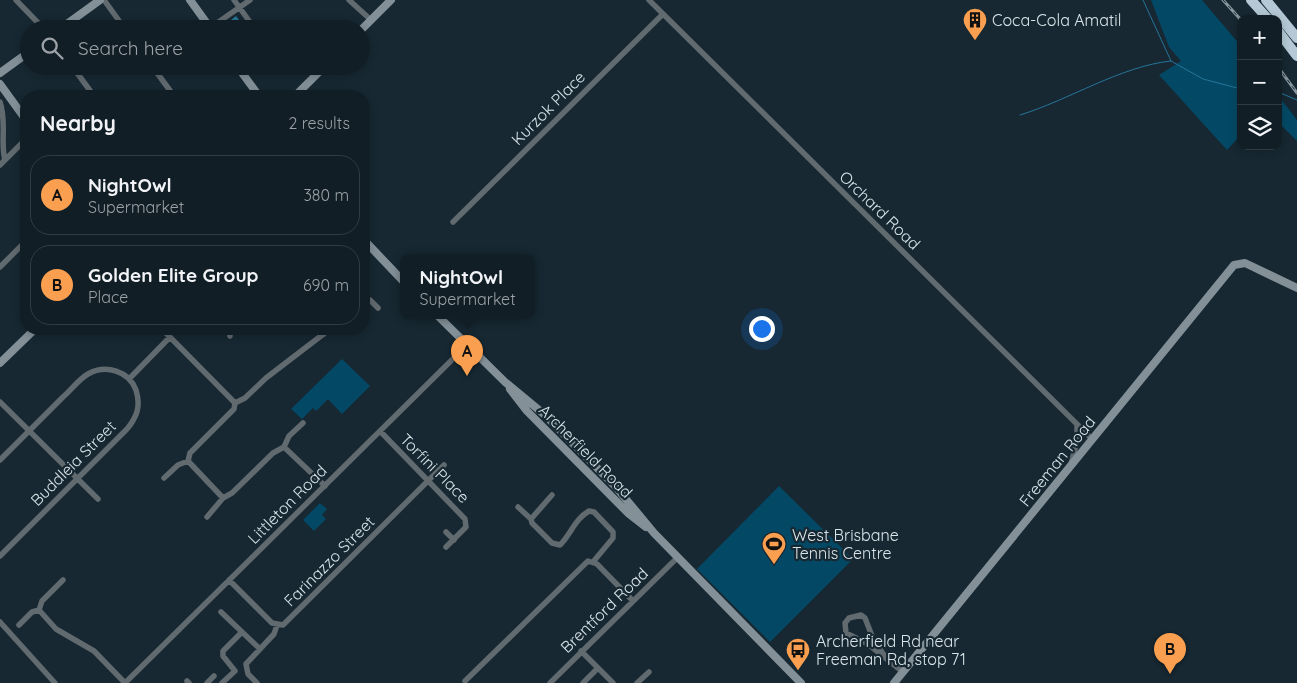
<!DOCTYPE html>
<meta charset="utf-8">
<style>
body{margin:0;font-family:Quicksand,sans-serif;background:#1a272e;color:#f1f3f6}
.controls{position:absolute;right:15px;top:15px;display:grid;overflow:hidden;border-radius:10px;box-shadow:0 2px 8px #0003}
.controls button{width:45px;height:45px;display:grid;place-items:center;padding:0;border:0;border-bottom:1px solid #303c43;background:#111e26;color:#f1f3f6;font:25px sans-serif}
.you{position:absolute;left:761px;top:328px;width:18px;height:18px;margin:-12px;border:4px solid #fff;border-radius:50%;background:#1a73e8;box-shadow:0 0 0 8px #1a73e833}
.badge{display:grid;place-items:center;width:32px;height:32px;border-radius:50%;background:#fa9f4f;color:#111;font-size:16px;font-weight:700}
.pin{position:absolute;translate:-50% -41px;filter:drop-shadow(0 1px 2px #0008)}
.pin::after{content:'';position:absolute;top:26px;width:18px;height:15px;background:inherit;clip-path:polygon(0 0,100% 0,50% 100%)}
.popup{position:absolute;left:400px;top:254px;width:135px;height:65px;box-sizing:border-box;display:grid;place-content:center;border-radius:10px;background:#111e26;filter:drop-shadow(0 1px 4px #0005);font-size:16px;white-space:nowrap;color:#9ca2a7}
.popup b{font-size:19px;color:#f1f3f6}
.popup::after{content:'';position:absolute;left:50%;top:100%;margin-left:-10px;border:10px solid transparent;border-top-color:#111e26}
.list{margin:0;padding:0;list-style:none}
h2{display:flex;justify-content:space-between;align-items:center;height:65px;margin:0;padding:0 20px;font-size:21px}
h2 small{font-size:16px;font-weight:400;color:#9ca2a7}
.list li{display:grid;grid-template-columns:32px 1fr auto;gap:15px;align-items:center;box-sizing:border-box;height:80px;margin:0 10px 10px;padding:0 10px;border:1px solid #303c43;border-radius:20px}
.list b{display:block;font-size:19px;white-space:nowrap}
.list p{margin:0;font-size:16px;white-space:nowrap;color:#9ca2a7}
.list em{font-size:16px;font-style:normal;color:#9ca2a7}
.icon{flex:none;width:28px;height:28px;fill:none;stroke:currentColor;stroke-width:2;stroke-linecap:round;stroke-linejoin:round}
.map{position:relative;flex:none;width:1297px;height:683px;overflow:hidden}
.search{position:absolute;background:#111e26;box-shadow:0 2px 8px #0003;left:20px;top:20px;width:350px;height:55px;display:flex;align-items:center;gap:12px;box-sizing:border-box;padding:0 18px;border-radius:28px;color:#9ca2a7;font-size:19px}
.panel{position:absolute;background:#111e26;box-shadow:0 2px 8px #0003;left:20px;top:90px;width:350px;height:245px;border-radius:20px}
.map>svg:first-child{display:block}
.green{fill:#034965}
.water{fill:#25759a}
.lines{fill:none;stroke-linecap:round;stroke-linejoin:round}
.stream{stroke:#25759a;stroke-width:1}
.street{stroke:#616a6f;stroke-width:5.5}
.secondary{stroke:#839098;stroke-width:8}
.highway{stroke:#b4c9d5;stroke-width:10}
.rail-casing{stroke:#8a979f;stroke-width:3}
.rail{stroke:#172832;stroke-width:1;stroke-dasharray:4;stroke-linecap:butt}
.labels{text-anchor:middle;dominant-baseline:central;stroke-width:4.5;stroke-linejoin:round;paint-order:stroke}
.poi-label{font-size:16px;fill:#dae5eb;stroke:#172832;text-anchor:start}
.street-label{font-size:16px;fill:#dae5eb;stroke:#172832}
</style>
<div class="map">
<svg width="1297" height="683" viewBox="0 0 1297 683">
<rect width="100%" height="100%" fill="#172832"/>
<path class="green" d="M1151 0H1202L1241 46V135L1227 150 1159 75 1181 61 1169 47Z
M1278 95 1297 120V141L1278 122Z
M342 359 370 386 342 414 328 399 316 411 313 408 302 419 291 409Z
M779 486 853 559 770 642 697 569Z
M320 503 327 509 322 515 326 519 314 531 303 520Z"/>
<path class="water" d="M236 16 246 29H230L226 24Z"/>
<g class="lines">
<path class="stream" d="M1143 0 1171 61 1203 79 1241 89
M1278 92 1297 100
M1020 115C1069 100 1121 66 1171 61"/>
<path class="street" d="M16 0 44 29
M104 0 125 29
M234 0 252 25
M349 0 371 20
M649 0 1092 439
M210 28 250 0
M72 66 94 96
M152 66 174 96
M0 102C7 122 0 143 5 160
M0 165 26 139
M453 222 663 14
M0 267 26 241
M364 298 370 300 378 308
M162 329 235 403
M229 329 230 336
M319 329 324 334
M129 379 170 337
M0 402 98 499
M380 431 465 519 466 527 446 547
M284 447 325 486
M0 460C21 439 42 418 63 397 71 390 79 379 88 374 106 364 129 371 136 390 141 406 137 417 127 429L0 556
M188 461 223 498
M1071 464 1077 441V425
M164 478 178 465 188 461 190 453 234 409 235 403 245 398 266 378 330 329
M552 495 531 519 532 523 552 543 560 545C571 534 575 519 589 511L594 512 613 532V538L593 562
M518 507 531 519
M207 517 223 498 232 493 273 453 284 447 289 436 303 423
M446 532 454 540
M229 580 272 623 283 625 444 465
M39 610 56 629 94 651 125 683
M221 612 260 649
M0 622 55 683
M19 625 32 612 39 610 42 601 63 580
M581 651 613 683
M887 659 874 641 865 618 861 615 849 618 845 623 846 633 868 644 903 672
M187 681 189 683
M465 681 588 561 597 564 633 601
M125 683 467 345
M207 683 214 676
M222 683 235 671 223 656V651L242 632
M257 683 248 674 246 664 274 634 277 625
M550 683 678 557
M583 683 598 668
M637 683 649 672"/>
<path class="secondary" d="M190 0 211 29
M60 29 100 0
M361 30 391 0
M237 66 259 96
M0 73 29 52
M0 84 26 120
M295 96 325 66
M364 240 403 281
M437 315 505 382 545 415 615 486 654 533 801 683
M0 363 35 329
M510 389 527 411 628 513 646 527
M894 683 1234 265 1245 263 1297 288"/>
<path class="highway" d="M1251 0 1268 19
M1266 0 1297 38
M1278 31 1297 56"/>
<defs>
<path id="rail" d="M1223 0 1241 20
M1278 67 1297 93"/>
</defs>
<use href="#rail" class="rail-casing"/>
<use href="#rail" class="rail"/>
</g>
<defs>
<symbol id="building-pin" viewBox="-11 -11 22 30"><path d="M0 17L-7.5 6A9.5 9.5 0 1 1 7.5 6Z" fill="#fa9f4f" stroke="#172832"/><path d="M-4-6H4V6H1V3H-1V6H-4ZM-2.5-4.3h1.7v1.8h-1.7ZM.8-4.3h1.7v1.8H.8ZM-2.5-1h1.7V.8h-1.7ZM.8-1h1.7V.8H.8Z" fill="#111"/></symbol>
<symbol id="stadium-pin" viewBox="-11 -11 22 30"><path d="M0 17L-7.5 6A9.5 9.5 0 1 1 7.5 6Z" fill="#fa9f4f" stroke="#172832"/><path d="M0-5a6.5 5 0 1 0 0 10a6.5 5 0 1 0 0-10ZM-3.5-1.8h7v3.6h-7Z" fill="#111"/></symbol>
<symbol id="bus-pin" viewBox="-11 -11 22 30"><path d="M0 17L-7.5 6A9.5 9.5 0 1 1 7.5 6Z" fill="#fa9f4f" stroke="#172832"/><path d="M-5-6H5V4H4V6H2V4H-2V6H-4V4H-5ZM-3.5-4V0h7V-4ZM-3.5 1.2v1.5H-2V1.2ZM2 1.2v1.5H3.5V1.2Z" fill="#111"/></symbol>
</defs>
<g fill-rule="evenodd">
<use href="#building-pin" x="961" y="6" width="28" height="38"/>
<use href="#stadium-pin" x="760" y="530" width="28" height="38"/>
<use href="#bus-pin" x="784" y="636" width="28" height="38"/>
</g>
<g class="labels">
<g class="poi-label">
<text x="992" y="20">Coca-Cola Amatil</text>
<text x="792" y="535">West Brisbane<tspan x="792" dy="18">Tennis Centre</tspan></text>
<text x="816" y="641">Archerfield Rd near<tspan x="816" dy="18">Freeman Rd, stop 71</tspan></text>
</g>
<g class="street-label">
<text transform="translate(548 108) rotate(-45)">Kurzok Place</text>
<text transform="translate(880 210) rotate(44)">Orchard Road</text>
<text transform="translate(586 451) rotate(45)">Archerfield Road</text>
<text transform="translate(1057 461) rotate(-51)">Freeman Road</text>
<text transform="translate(73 463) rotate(-45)">Buddleia Street</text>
<text transform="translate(435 468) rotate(45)">Torfini Place</text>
<text transform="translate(287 504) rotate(-45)">Littleton Road</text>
<text transform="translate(329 561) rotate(-45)">Farinazzo Street</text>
<text transform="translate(604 610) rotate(-44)">Brentford Road</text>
</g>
</g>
</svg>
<div class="controls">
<button>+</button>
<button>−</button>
<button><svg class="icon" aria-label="layers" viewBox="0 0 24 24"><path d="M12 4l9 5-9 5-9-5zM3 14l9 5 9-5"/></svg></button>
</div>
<div class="you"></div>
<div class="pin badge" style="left:467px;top:376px">A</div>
<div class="popup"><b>NightOwl</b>Supermarket</div>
<div class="pin badge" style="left:1170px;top:674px">B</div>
<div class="search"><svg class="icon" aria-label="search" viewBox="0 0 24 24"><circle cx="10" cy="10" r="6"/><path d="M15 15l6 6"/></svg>Search here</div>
<section class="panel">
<h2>Nearby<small>2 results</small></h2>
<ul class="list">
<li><span class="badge">A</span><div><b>NightOwl</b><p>Supermarket</p></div><em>380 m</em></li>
<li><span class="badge">B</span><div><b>Golden Elite Group</b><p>Place</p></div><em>690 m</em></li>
</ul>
</section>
</div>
